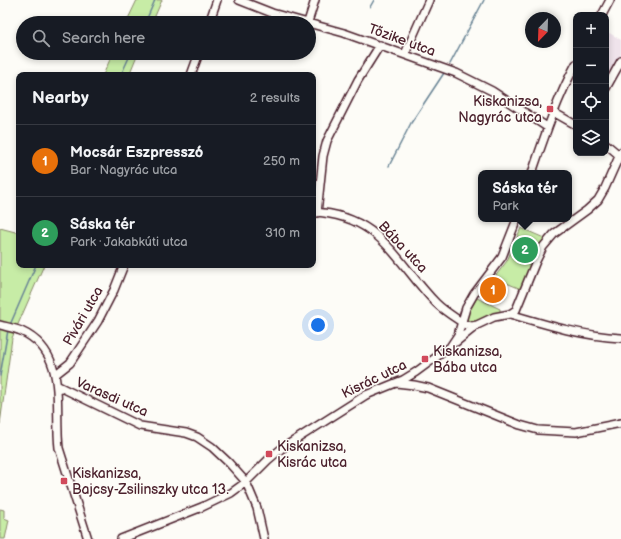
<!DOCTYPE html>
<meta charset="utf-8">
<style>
body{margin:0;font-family:"Balsamiq Sans",sans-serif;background:#242831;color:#f1f3f6}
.controls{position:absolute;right:12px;top:12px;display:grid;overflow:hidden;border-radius:8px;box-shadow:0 2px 6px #0003}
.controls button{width:36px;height:36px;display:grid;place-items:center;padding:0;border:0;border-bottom:1px solid #363941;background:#171b24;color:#f1f3f6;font:20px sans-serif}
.compass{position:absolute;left:525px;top:12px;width:36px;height:36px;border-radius:50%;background:#171b24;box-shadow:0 2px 6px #0003;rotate:203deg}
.you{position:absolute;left:318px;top:325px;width:14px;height:14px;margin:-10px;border:3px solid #fff;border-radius:50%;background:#1a73e8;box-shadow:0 0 0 6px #1a73e833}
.badge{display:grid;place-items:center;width:26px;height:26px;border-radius:50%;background:#7c3aed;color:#fff;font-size:13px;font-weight:700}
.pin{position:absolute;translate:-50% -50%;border:2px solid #fff;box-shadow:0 1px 4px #0006}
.popup{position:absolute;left:478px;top:170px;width:94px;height:52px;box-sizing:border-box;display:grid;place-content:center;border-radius:8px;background:#171b24;filter:drop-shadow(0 1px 3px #0005);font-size:13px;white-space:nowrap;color:#9ea1a6}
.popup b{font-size:15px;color:#f1f3f6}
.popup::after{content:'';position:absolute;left:50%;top:100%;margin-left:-8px;border:8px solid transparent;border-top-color:#171b24}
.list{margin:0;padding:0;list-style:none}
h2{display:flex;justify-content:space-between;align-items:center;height:52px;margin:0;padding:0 16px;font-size:17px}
h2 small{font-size:13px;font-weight:400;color:#9ea1a6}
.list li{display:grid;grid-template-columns:26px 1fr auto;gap:12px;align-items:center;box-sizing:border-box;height:72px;padding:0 16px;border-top:1px solid #363941}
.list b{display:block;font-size:15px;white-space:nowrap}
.list p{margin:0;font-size:13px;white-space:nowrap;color:#9ea1a6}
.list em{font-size:13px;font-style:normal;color:#9ea1a6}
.icon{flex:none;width:22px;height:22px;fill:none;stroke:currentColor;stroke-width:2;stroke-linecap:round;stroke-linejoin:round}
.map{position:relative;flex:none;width:621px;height:539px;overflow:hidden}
.search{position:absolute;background:#171b24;box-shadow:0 2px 6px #0003;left:16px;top:16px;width:300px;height:44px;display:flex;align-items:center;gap:10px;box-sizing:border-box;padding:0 14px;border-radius:22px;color:#9ea1a6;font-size:15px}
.panel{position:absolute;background:#171b24;box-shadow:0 2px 6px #0003;left:16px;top:72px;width:300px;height:196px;border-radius:8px}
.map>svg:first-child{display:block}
.built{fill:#efe3eb}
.green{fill:#c7eca6;stroke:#888668}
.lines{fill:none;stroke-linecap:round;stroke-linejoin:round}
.stream{stroke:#698495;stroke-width:1.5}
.minor-casing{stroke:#4a1f2b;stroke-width:10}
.minor{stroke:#fdfcf7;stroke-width:7}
.poi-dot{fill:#d1495b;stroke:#fdfcf7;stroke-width:1.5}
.labels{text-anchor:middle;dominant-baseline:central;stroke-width:3;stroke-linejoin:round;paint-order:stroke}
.street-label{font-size:14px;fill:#4a1f2b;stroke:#fdfcf7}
.poi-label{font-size:14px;fill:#4a1f2b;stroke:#fdfcf7;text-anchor:start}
</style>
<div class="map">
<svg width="621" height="539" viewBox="0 0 621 539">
<rect width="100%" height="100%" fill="#fdfcf7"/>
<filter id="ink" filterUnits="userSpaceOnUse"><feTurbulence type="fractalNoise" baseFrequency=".025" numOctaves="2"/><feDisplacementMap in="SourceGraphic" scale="8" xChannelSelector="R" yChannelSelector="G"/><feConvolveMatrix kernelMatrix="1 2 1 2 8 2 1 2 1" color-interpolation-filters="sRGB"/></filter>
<g filter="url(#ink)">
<path class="built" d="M606 31 621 40V56L606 82Z"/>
<path class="green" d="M137 0H162L152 23H126Z
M113 53H138L129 75H103Z
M0 228 19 233V265H44L12 338 0 424Z
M521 228 544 238 521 289 494 278 507 261Z
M477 298 500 309V312L472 324 468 322 466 317Z
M0 509 4 510V518L9 520 5 539H0Z"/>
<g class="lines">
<path class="stream" d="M370 7 374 0
M145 23 155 0
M450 64 484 0
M121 75 131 53
M389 166 411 123 444 73
M10 325 36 265
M0 376 8 330"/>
<defs>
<path id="minor" d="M239 0 272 13 344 33 456 73 492 91 547 127
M602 15 610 0
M308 22 315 0
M209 23 217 0
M405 54 429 0
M191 75 199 53
M606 88 621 61
M553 112 576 125
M606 144 619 155
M532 173C545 135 557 99 576 64
M313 212C381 215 395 261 436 303 445 312 456 318 466 325L472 326 477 325 494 317 510 314 516 310 536 261 543 247 554 234 587 210 598 200 605 188 621 152
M317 213 323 156 327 141 358 80 380 45
M510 314C547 325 583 336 621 338
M0 325C7 327 14 328 21 331 69 353 54 406 59 448L88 539
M456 342 476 326
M56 374 70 363 98 321 114 290 124 265
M396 383 414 385 428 388 520 425 538 430 576 432 621 423
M58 386 140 426 186 433 197 437 212 447 229 463 246 482 257 508 264 539
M121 539 202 507 231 493 246 482 268 460 281 449 366 395 403 380 416 372 450 347 458 335 466 308 474 294 502 257 517 219"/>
</defs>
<use href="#minor" class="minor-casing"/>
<use href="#minor" class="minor"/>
</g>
</g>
<g class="poi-dot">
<rect x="546" y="105" width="8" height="8" rx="2"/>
<rect x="421" y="355" width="8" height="8" rx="2"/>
<rect x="265" y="450" width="8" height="8" rx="2"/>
<rect x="60" y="477" width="8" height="8" rx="2"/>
</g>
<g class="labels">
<g class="street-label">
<text transform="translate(402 40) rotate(20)">Tőzike utca</text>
<text transform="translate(403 247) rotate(47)">Bába utca</text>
<text transform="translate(83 316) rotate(-60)">Pivári utca</text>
<text transform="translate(374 379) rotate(-26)">Kisrác utca</text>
<text transform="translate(112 397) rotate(24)">Varasdi utca</text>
</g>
<g class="poi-label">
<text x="542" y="101" text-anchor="end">Kiskanizsa,<tspan x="542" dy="16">Nagyrác utca</tspan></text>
<text x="433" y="351">Kiskanizsa,<tspan x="433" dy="16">Bába utca</tspan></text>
<text x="277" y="446">Kiskanizsa,<tspan x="277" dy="16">Kisrác utca</tspan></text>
<text x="72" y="473">Kiskanizsa,<tspan x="72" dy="16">Bajcsy-Zsilinszky utca 13.</tspan></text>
</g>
</g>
</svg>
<div class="controls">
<button>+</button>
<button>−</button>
<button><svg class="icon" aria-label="locate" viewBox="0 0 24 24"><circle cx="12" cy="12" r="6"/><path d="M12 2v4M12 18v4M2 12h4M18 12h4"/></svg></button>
<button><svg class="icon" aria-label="layers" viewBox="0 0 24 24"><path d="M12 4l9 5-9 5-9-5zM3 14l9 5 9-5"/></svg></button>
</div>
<svg class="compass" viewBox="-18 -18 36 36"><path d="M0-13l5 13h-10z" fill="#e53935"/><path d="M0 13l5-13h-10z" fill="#9ea1a6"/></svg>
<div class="you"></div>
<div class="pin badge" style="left:493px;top:290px;background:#e8710a">1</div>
<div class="pin badge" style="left:525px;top:250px;background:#2e9e5b">2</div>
<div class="popup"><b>Sáska tér</b>Park</div>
<div class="search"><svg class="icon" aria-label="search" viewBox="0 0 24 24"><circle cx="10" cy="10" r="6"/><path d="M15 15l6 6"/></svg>Search here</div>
<section class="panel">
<h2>Nearby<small>2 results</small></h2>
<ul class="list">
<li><span class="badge" style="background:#e8710a">1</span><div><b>Mocsár Eszpresszó</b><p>Bar · Nagyrác utca</p></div><em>250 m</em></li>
<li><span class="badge" style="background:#2e9e5b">2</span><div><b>Sáska tér</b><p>Park · Jakabkúti utca</p></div><em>310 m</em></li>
</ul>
</section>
</div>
